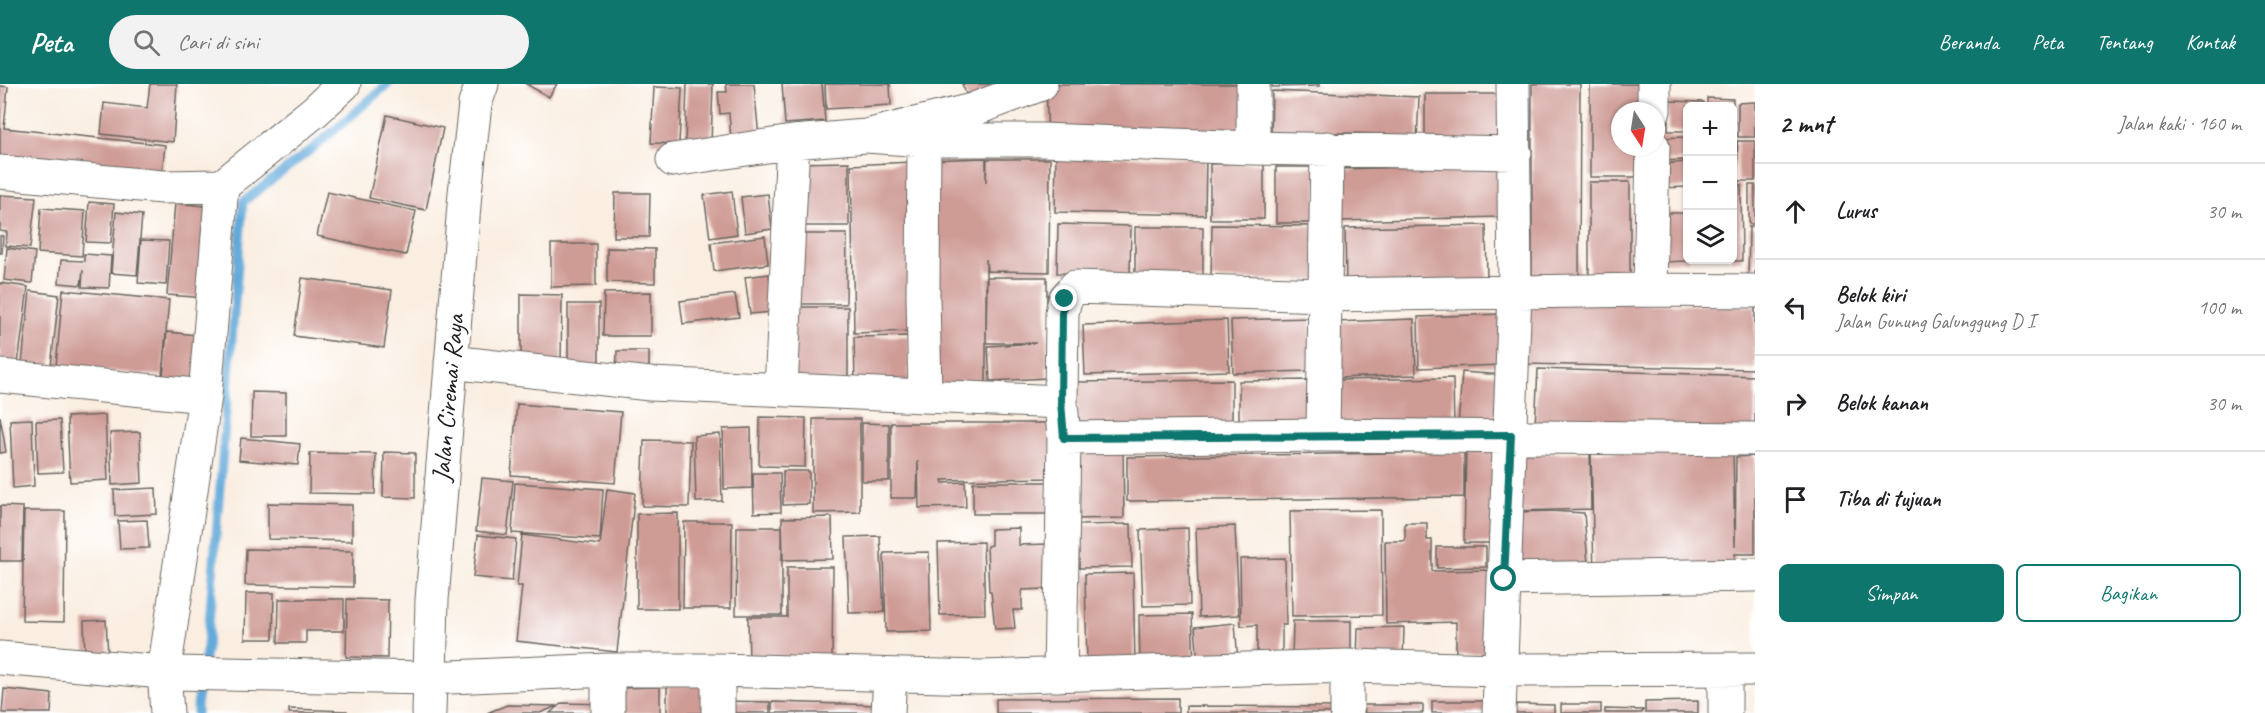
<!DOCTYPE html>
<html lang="id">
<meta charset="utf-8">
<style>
body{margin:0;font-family:Caveat,sans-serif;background:#f2f2f2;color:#202124}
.controls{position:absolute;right:18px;top:18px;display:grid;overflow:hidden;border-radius:9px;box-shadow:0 2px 4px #0004}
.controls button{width:54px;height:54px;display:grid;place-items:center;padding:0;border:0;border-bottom:2px solid #e0e0e0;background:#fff;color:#202124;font:30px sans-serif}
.compass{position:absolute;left:1611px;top:18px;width:54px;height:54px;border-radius:50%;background:#fff;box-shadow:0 2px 4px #0004;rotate:168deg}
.stop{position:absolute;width:18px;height:18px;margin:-14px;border:4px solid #0f766e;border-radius:50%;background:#fff}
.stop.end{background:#0f766e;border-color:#fff;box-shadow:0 2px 6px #0008}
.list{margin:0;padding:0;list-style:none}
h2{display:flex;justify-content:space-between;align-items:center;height:78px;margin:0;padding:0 24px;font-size:26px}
h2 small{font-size:20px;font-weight:400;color:#757577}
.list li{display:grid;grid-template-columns:39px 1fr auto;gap:18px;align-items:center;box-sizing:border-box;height:96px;padding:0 24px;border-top:2px solid #e0e0e0}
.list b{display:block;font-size:22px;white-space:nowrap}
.list p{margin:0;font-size:20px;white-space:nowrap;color:#757577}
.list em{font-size:20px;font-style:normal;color:#757577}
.actions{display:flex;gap:12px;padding:18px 24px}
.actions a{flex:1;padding:14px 0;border:2px solid #0f766e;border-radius:9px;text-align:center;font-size:21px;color:#0f766e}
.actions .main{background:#0f766e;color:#fff}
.icon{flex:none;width:33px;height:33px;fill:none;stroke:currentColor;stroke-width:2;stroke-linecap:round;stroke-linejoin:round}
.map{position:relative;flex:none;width:1755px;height:629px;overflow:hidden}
header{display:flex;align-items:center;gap:36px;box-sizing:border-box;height:84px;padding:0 30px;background:#0f766e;color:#fff}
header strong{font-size:28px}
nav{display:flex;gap:33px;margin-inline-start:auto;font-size:21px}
.search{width:420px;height:54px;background:#f2f2f2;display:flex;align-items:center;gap:15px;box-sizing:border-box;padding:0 21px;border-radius:33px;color:#757577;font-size:22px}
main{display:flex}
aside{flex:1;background:#fff}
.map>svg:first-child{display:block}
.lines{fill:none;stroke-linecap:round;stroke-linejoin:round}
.stream{stroke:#63aada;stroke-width:9}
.building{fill:#cf9b95}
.minor-casing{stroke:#6a6661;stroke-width:35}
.minor{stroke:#fff;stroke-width:33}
.route{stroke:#0f766e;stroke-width:8}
.labels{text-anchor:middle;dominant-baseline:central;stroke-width:6;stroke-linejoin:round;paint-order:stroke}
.street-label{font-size:26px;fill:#1c1c1c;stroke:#fff}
</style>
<header>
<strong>Peta</strong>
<div class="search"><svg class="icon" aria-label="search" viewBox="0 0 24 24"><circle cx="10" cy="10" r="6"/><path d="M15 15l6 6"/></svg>Cari di sini</div>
<nav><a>Beranda</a><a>Peta</a><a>Tentang</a><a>Kontak</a></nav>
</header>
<main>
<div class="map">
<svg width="1755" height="629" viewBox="0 0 1755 629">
<rect width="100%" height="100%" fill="#fff"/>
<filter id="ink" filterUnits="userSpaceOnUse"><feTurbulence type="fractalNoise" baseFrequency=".0167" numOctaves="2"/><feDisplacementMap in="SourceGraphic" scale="12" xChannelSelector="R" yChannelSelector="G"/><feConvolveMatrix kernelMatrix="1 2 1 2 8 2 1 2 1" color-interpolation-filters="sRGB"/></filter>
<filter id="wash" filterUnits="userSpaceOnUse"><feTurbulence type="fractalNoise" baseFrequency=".008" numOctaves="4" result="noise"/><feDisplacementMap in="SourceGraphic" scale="24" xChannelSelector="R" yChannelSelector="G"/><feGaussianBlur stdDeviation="1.35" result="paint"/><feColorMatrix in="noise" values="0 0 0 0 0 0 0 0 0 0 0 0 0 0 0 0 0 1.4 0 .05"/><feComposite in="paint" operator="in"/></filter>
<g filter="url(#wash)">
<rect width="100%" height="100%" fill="#faeee1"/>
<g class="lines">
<path class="stream" d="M197 629 198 604 207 564 243 118 317 61 388 0"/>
</g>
<g id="blocks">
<path class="building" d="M150 0H177L173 58 101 50 104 19 147 24Z
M526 0H557L549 13Z
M687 0H713L711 61 685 60Z
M726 0H754L759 54 731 57 729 29 720 30 718 8H727Z
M782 0H822L825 37 785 40Z
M825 0H890L891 21 826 25Z
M962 0H1020L972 24Z
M1046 0H1248L1249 49 1048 55Z
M1272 0H1319V2L1272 3Z
M1532 0H1580L1579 193H1532Z
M1590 0H1644L1643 27H1620V63H1643V93H1590Z
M0 2 8 3 4 44 165 61 161 100 0 84Z
M654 3 682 4 679 60 651 59Z
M1272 7 1419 13 1417 57 1271 51Z
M1425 10H1499L1500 60 1425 61Z
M1707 14 1733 15V22H1707Z
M1668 17 1704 18V22H1688V47H1668Z
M1755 18V53H1738V19Z
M387 31 443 44 426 126 369 114Z
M1688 53V76L1657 77 1656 54Z
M1737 57H1755V97H1738Z
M1732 60H1736L1734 82H1732Z
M1056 72 1206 74 1205 131 1055 128Z
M986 74V99L987 75H1050L1049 188 987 187 986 175V302H929L928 76Z
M849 78V142H796V79Z
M911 78 913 247 854 249 851 81Z
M1688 78V103L1660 104 1659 80Z
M1264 79V135H1210V80Z
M1499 81 1500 133 1338 137 1337 85Z
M1276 83H1317L1316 139H1276Z
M1589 98H1630V192H1589Z
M1732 101H1741L1742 177H1732Z
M1749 101H1755V140H1749Z
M732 107 737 150 710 154 704 111Z
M327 108 416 127 406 171 317 152Z
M615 109H650L649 153H614Z
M768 110 772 145 745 149 741 113Z
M0 111 36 113 30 164 6 162 7 148 0 147Z
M89 118 114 120 111 159 86 158Z
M175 119 215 123 207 214 167 211Z
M41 124 85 127 82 172 38 169Z
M116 128 142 131 137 191 111 189Z
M1662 129H1688V177L1662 178Z
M1058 140 1131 142 1130 190 1057 189Z
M1212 141 1320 142V196L1211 195Z
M1486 141 1487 198 1346 201 1345 144Z
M1135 143H1203V195H1135Z
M1749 143H1755V196H1748Z
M794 150H847L846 220H793Z
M0 152H3L2 169H0Z
M765 152 768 180 714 187 711 159Z
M141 156 169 157 166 201 138 199Z
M551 160H596V202L551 203Z
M7 164 35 168 32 199 4 196Z
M607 164 655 165V199L607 198Z
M84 170 111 172 109 204 82 203 83 186 81 201 59 199 61 176 84 177Z
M769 190 773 228 750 230 745 193Z
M987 193H1047V294L990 297 988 262 1036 259H986Z
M302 194 392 206 384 264 294 252Z
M0 199 28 203 18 280 0 278Z
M63 206 169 216 162 292 56 282Z
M30 207 59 211 50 291 21 288Z
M651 208V252H603L604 209Z
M521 210 562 211 561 282H521Z
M735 210 739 233 683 240 680 217Z
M1527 217 1755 222V285L1525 280Z
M568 220H599V288L568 287Z
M787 223H848V297H788Z
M1501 230 1503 281 1419 284 1418 233Z
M1310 234 1312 287 1233 289 1231 236Z
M1414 235 1416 291 1336 294 1334 238Z
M1227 236 1229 287 1085 291 1083 241Z
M167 248 206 252 200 306 162 303Z
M909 252V300L855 301 854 253Z
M617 267H649V293L616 292Z
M1538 285 1755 292V350L1535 342Z
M1462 288 1503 291 1499 346 1458 343Z
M1453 294 1454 346 1338 348 1337 296Z
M1232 296V345L1077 348V298Z
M1307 296 1308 344H1239V297Z
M252 308 286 309V352H251Z
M517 320 621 328 615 399 511 391Z
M105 331 108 396 70 398 67 333Z
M0 332 6 368 0 369Z
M760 333 806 334 805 383 759 382Z
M32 335 34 402 13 404 10 336Z
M813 335H860V428L813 429Z
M60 336 63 388 38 389 36 337Z
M862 339 889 340V397H862Z
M891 339H1052L1053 394 942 396 943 399 965 398 966 423 919 424 918 377 917 414H891Z
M751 344 752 404 724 405 723 345Z
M140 348 142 399 112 401 110 349Z
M720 350 722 417 696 418 694 352Z
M241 354 300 360 298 381 239 376Z
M644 356 691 357 689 423 642 422Z
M1123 365 1124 434 1073 435 1072 366Z
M1733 365 1735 462 1736 373 1755 372V470H1735V486L1594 490 1591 368Z
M1466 366H1501L1500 459H1464Z
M384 368 415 369V414L383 413Z
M1464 368V413L1127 417V373Z
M1590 368 1591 425 1514 427 1513 370Z
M310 369 376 370 375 410 309 409Z
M783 387H809V420L783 421Z
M753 389H780L781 428 754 429Z
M482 394 513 397 507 451 476 447Z
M973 398H1047L1048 430H973Z
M515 399 603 405 600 455 512 449Z
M156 404 157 430 115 432 114 406Z
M607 405 635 409 617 568 516 557 522 502H517L522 451 600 461Z
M268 419 352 421V457L268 455Z
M0 422 23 423 22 477H0Z
M1381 426 1382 531 1292 532 1290 427Z
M24 427H65L64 538 22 537Z
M1550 427 1584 429 1589 493 1520 491 1515 428Z
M678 429V525H637V430Z
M832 433 833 475 783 476 782 434Z
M147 436 149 464 120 465 118 437Z
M684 438H732L731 524H683Z
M1405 439H1427V456H1432V487L1492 486 1487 570H1456V538L1386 540 1385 457H1405Z
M1131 440 1132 483 1079 484 1078 441Z
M1235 442 1239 531 1199 533 1196 444Z
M737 443H782V531H736Z
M1019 444V461L1047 460 1048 505 1022 506V526H1013L1015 544 995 545 991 507H989L987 462 991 461V445Z
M1188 444 1190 521 1143 522 1140 446Z
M478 451 516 455 512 497 473 493Z
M880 452 884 528 849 529 846 453Z
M983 458 985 530 940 531 938 459Z
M1437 463H1486V483L1437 484Z
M246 465 353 467V503L245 501Z
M929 468 931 547 886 548 884 469Z
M1285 474 1286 541H1282V568H1257V541L1241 542 1240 475Z
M787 483H833L832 578H749L748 533H787Z
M1133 489 1135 579 1087 580 1085 490Z
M246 509H274L273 555H245Z
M279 515H344V547H306V559H278Z
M347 515 388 516 387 574 346 573Z
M1192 530 1194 581 1140 582 1139 531Z
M106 536 108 571 85 572 84 537Z
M1293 537H1351V576H1292Z
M1235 539 1238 577 1198 580 1195 543Z
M1404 543 1403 577H1357L1358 544Z
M712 601V629H667V602Z
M660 603V629H615V604Z
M4 605 52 610 51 629H2Z
M1178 614V629H996V615Z
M728 617 770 618V629H728Z
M1432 617H1488V629H1432Z
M1698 617V629H1645V618Z
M772 618 881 621V629H772Z
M562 619 606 620 596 629H550Z
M1512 620 1554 621V629H1511Z
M1561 620H1601V629H1561Z
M507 621 557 622 540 629H487Z
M1364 621H1423V629H1365Z
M1186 622 1336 623V629H1186Z
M289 625 347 627V629H289Z
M1605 625 1643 626 1642 629H1605Z"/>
</g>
</g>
<g filter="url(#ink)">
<use href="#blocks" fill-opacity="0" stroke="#6a6661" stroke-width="1.5"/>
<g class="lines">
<defs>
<path id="minor" d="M1253 0V64
M1654 27V0
M866 52 924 56H1042L1253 64 1515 69
M924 56 923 212 925 312
M673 76 793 58 866 52 972 26 1041 0
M0 88 162 103 222 102 315 27 344 0
M1650 206 1755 207
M451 278 650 300 1061 318
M0 292 205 312
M781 305 793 58
M1323 351 1327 64
M1064 354 1323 351 1755 355
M1504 495 1755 491
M0 574 174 589 429 594 608 586H718L980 593 1347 582 1500 586 1755 585
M1347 582V629
M608 586V629
M1060 591 1064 354 1061 318 1062 229 1065 215 1075 203 1324 211 1650 206 1653 63
M167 629 164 588 205 312 222 102
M429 629 432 516 465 109 475 20 482 0
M718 629V586
M888 629 890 591
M1499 629 1515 208 1513 0
M1725 629V585"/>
</defs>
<use href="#minor" class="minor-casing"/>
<use href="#minor" class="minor"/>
</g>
</g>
<g class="lines" filter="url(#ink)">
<path class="route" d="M1065 215 1062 229 1061 318 1064 354 1511 351 1504 495"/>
</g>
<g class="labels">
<g class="street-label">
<text transform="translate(448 314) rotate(-85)">Jalan Ciremai Raya</text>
</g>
</g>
</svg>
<div class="controls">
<button>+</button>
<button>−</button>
<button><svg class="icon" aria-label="layers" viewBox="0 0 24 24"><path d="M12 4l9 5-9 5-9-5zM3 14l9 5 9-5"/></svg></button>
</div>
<svg class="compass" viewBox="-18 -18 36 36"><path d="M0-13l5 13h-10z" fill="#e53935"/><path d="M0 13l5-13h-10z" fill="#757577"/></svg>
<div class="stop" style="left:1504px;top:495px"></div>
<div class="stop end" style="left:1065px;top:215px"></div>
</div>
<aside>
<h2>2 mnt<small>Jalan kaki · 160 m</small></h2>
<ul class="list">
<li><svg class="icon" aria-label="ahead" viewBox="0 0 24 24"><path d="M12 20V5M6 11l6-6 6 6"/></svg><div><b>Lurus</b></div><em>30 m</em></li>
<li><svg class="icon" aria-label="left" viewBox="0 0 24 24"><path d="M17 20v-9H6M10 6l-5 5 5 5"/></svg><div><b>Belok kiri</b><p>Jalan Gunung Galunggung D I</p></div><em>100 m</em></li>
<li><svg class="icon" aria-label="right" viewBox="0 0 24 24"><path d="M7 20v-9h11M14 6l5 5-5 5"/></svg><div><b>Belok kanan</b></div><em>30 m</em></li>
<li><svg class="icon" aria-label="arrive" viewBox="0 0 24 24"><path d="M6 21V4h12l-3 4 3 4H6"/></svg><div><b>Tiba di tujuan</b></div></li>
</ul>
<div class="actions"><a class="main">Simpan</a><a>Bagikan</a></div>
</aside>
</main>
